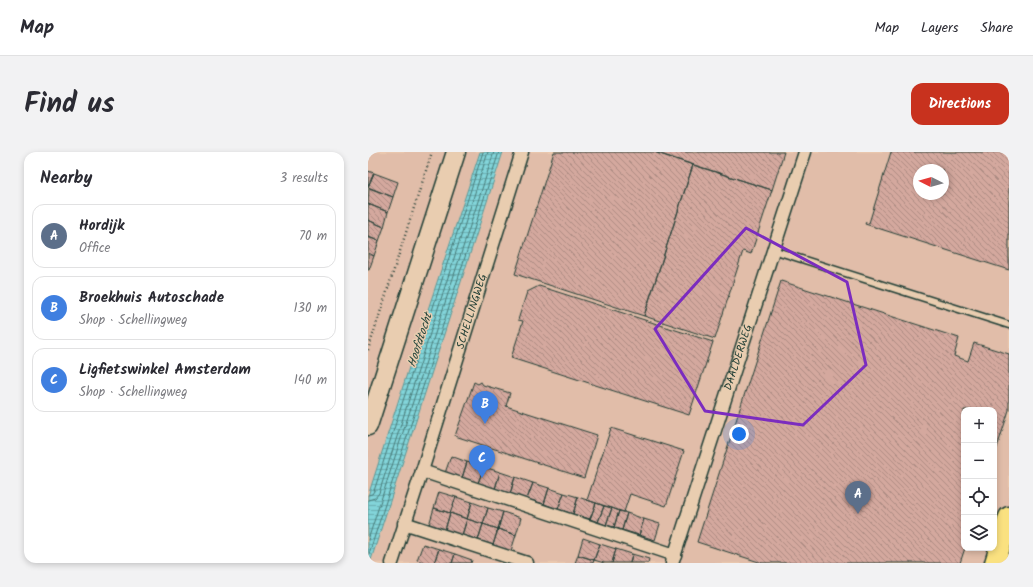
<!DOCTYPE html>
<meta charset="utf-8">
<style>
body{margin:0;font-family:Kalam,sans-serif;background:#f2f2f3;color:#2b2b33}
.controls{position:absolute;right:12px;bottom:12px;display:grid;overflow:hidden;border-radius:8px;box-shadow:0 2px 6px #0003}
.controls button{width:36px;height:36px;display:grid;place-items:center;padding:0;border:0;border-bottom:1px solid #e1e1e2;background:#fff;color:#2b2b33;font:20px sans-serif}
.compass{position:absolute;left:545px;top:12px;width:36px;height:36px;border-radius:50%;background:#fff;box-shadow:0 2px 6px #0003;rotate:276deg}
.you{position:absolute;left:371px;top:282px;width:14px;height:14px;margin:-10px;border:3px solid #fff;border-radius:50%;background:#1a73e8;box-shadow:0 0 0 6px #1a73e833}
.badge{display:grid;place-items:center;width:26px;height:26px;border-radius:50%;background:#c8321e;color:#fff;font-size:13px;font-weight:700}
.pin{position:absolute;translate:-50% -33px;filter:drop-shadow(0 1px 2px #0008)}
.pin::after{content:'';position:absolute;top:21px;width:14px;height:12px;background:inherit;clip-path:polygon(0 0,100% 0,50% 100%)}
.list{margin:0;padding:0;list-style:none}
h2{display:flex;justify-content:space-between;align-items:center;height:52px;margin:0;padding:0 16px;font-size:17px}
h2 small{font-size:13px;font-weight:400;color:#7c7c81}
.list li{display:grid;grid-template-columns:26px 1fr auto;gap:12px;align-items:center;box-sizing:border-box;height:64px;margin:0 8px 8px;padding:0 8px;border:1px solid #e1e1e2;border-radius:12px}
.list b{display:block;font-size:15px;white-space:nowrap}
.list p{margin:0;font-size:13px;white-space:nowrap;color:#7c7c81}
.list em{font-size:13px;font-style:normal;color:#7c7c81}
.icon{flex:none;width:22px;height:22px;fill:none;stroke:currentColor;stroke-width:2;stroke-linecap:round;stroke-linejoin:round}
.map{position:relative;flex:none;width:641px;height:411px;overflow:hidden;border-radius:12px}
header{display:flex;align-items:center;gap:24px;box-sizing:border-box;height:56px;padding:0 20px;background:#fff;border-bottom:1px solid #e1e1e2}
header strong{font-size:19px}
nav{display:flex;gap:22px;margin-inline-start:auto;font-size:14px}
.intro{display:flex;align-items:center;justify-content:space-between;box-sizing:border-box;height:96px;padding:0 24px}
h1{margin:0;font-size:28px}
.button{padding:10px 18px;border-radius:12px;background:#c8321e;color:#fff;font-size:14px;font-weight:700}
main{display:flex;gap:24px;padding:0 24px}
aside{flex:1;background:#fff;border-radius:12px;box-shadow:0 2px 6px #0003}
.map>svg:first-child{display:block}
.built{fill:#e1bda9;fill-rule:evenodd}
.water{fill:url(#water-rules);stroke:#5a9897}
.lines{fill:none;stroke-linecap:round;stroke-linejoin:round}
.shore{stroke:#477976;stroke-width:1}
.building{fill:url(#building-back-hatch);stroke:#1f3d34;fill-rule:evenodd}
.service-casing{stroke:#1f3d34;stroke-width:9}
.minor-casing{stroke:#1f3d34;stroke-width:15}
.secondary-casing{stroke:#1f3d34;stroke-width:21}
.primary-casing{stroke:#1f3d34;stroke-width:23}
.path{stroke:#1f3d34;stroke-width:2.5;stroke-dasharray:1 3;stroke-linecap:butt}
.service{stroke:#e9cdb0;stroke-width:6}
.minor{stroke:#e9cdb0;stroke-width:12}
.secondary{stroke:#e9cdb0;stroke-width:18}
.primary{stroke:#fae180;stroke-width:20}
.marked{fill:none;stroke:#7b2cbf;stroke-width:3;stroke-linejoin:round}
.labels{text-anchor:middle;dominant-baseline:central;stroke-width:3;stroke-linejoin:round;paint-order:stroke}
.street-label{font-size:11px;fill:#1f3d34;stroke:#e9cdb0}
.water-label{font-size:12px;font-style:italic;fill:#24453c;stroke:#e9cdb0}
</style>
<header>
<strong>Map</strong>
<nav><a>Map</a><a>Layers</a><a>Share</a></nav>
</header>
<div class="intro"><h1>Find us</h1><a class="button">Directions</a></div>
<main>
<aside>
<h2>Nearby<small>3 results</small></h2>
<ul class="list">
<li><span class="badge" style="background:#5c6f8a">A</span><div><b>Hordijk</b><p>Office</p></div><em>70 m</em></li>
<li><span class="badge" style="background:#3f7fe0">B</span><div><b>Broekhuis Autoschade</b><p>Shop · Schellingweg</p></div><em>130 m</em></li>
<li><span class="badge" style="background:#3f7fe0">C</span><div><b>Ligfietswinkel Amsterdam</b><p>Shop · Schellingweg</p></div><em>140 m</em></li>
</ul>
</aside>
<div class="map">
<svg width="641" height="411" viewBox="0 0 641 411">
<defs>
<pattern id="water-rules" width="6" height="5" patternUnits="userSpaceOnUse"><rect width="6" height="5" fill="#82d4d9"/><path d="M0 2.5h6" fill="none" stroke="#6aadb1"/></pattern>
<pattern id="building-back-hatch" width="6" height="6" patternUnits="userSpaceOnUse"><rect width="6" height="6" fill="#d4a89e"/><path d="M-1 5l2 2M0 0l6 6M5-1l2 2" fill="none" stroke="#ab8a82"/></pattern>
</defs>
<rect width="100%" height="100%" fill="#eccab0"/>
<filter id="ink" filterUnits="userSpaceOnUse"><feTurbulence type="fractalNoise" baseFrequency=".025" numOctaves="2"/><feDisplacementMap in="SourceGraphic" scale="8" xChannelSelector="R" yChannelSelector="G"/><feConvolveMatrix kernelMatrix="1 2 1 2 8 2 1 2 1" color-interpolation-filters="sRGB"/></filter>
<g filter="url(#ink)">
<path class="built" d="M0 0H641V411H0ZM551 18H575V42H551ZM596 258H626V396H596Z"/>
<path class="water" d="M112 0H135L2 411H0V344L44 206Z"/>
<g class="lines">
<path class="shore" d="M0 343 4 342 6 339 115 0
M0 348 7 346 11 341 120 0
M0 388 126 0
M0 405 131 0"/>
</g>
<path class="building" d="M186 0H286L325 13 276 164 147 122Z
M286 0H416L404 38Z
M523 0H641V118L497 72 498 70 501 71ZM551 18H575V42H551Z
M325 13 404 38 383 102 375 99 347 187 276 164Z
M0 19 6 21 0 35Z
M6 21 30 30 25 45 0 35Z
M1 36 25 45 20 60 0 52Z
M0 52 20 60 16 75 0 68Z
M0 68 16 75 11 89 0 85Z
M0 85 11 89 6 104 0 101Z
M0 101 6 104 1 118H0Z
M413 129 591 186 586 204 600 209 606 191 641 202V258L626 305V258H596L597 396 592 411H394L329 390Z
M171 134 345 190 321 263 143 206 155 169 150 168 159 140Z
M106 230 110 232 113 230 115 233 142 241 138 254 229 283 216 326 87 284Z
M243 276 316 299 298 354 262 342 256 360 219 348Z
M83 304 99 310 94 326 77 321Z
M99 310 116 315 110 331 94 326Z
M116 315 132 320 127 337 110 331Z
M132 320 147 325 142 342 127 337Z
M147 325 165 331 159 347 142 342Z
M165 331 181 336 176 352 159 347Z
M181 336 196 341 190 357 176 352Z
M71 340 88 345 82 361 66 356Z
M196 341 210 345 205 362 190 357Z
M88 345 104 350 99 367 82 361Z
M210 345 228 351 222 367 205 362Z
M104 350 120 356 115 372 99 367Z
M228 351 236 354 230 370 222 367Z
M236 354 244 356 238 373 230 370Z
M66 356 82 361 77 378 61 373Z
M120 356 135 360 130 377 115 372Z
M244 356 251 359 246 375 238 373Z
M251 359 259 361 254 378 246 375Z
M135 360 153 366 148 383 130 377Z
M82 361 99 367 94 383 77 378Z
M259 361 276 367 271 383 254 378Z
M99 367 115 372 110 388 94 383Z
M276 367 292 372 287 388 271 383Z
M115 372 130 377 125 393 110 388Z
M130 377 148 383 143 399 125 393Z
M215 386 232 392 226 408 210 403Z
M55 392 71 397 66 411H58L49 408Z
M232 392 248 397 244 411H236L226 408Z
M71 397 87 402 84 411H66Z
M248 397 264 402 262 411H244Z
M87 402 104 408 103 411H84Z
M264 402 281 407 280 411H262Z
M210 403 226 408 225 411H207Z"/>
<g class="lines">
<defs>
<path id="service" d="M405 98 641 173"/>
<g id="minor">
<path d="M54 319 307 403"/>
<path d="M36 371 159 411"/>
<path id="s1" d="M24 411 54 319 154 0"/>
<path id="s2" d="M304 411 437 0"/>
</g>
<path id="secondary" d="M0 274 88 0"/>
<path id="primary" d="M627 411 641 365"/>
</defs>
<use href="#service" class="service-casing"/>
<use href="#minor" class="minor-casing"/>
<use href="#secondary" class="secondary-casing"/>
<use href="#primary" class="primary-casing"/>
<path class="path" d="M0 198 64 0"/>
<use href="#service" class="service"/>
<use href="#minor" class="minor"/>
<use href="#secondary" class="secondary"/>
<use href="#primary" class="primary"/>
</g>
</g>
<path class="marked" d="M378 76 479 130 498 213 435 273 337 259 287 177Z"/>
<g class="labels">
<g class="street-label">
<text stroke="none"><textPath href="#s1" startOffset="264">SCHELLINGWEG</textPath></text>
<text stroke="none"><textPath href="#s2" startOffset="216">DAALDERWEG</textPath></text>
</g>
<g class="water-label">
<text transform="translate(52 188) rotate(-72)">Hoofdtocht</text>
</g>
</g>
</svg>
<div class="controls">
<button>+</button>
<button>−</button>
<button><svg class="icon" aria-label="locate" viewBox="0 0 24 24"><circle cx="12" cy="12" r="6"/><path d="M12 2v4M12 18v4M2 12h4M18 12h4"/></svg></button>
<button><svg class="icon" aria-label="layers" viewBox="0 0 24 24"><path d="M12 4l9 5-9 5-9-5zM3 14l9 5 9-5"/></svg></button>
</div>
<svg class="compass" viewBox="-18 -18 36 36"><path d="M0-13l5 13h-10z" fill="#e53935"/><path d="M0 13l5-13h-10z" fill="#7c7c81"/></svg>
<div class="you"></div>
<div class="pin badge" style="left:490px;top:362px;background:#5c6f8a">A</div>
<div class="pin badge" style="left:117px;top:272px;background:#3f7fe0">B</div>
<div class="pin badge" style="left:114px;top:326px;background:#3f7fe0">C</div>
</div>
</main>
